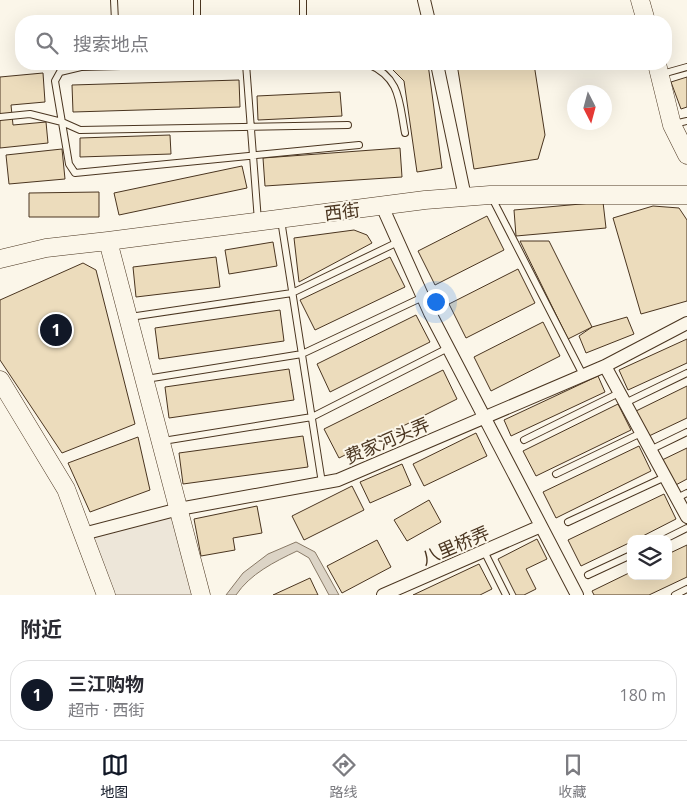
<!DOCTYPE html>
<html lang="zh">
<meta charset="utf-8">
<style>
body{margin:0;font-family:"Open Sans","Noto Sans SC",sans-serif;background:#f7f7f7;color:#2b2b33}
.controls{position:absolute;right:15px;bottom:15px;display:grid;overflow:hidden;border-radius:10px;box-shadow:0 5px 20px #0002}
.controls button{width:45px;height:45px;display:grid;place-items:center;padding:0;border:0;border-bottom:1px solid #e1e1e2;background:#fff;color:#2b2b33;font:25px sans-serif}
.compass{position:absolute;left:567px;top:85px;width:45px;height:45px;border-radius:50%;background:#fff;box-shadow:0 5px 20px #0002;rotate:174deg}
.you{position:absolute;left:435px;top:301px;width:18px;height:18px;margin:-12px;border:4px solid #fff;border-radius:50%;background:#1a73e8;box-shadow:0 0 0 8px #1a73e833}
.badge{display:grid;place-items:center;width:32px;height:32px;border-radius:50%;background:#111827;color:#fff;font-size:16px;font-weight:700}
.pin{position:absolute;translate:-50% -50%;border:2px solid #fff;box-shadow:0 1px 5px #0006}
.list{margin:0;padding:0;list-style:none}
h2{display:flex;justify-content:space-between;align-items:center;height:65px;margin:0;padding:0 20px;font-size:21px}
h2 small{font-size:16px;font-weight:400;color:#7c7c81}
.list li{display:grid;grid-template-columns:32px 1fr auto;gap:15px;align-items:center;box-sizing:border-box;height:70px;margin:0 10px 10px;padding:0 10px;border:1px solid #e1e1e2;border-radius:20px}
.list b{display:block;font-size:19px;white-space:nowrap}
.list p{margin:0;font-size:16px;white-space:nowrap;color:#7c7c81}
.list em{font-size:16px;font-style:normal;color:#7c7c81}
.icon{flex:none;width:28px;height:28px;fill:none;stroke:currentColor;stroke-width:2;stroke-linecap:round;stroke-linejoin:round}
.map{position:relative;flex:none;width:687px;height:595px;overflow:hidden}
.search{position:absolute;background:#fff;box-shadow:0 5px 20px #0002;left:15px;right:15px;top:15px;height:55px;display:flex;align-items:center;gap:12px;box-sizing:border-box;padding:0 18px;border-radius:20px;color:#7c7c81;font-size:19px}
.sheet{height:145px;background:#fff}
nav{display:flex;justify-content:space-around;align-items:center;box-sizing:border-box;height:70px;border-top:1px solid #e1e1e2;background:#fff;font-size:14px;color:#7c7c81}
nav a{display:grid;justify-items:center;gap:2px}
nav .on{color:#111827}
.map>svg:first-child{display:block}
.green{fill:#ede6d9;stroke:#887966}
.water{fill:#dcd4c6;stroke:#887966}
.building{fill:#ecdcbc;stroke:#4a3520}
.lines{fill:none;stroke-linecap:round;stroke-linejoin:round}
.lane-casing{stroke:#4a3520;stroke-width:8}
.street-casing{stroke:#4a3520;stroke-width:14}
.secondary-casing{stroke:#4a3520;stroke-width:19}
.lane{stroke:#fbf6e9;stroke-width:6}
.street{stroke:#fbf6e9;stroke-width:12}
.secondary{stroke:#fbf6e9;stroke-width:18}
.labels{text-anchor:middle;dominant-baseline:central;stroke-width:4;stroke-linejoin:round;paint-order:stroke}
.street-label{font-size:18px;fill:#4a3520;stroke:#fbf6e9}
</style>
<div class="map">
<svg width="687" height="595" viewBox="0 0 687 595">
<rect width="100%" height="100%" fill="#fbf6e9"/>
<path class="green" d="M179 509 201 595H106L83 534Z"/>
<path class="water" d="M296 542 315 552 339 595H329L309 558 297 551C274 562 250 574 236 595H226L243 573 268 554Z"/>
<path class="building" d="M205 18 288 20V21H205Z
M387 64H428L442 168 417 172 404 81Z
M457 64H534L545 135 538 159 474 169Z
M43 73 45 102 11 105 13 125 46 122 48 143 0 148V77Z
M687 77V107L681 109 671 82Z
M239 80 240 107 73 112 72 85Z
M340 92 342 116 258 120 257 96Z
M170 135 171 154 80 157V138Z
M400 148 402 177 265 186 263 158Z
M62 149 65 179 9 184 6 155Z
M242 166 247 188 119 215 114 193Z
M99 192V217H29V193Z
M603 202 606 228 516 236 514 210Z
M653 206 679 208 687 220V301L641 314 613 218Z
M487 216 504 250 435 285 418 251Z
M354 230 367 235 372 243 299 282 294 238Z
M520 241H549L592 327 568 339Z
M273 242 277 266 229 274 225 250Z
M216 257 220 287 136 297 133 267Z
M390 257 405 287 315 330 300 300Z
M83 263 96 270 135 424 62 453 0 360V300Z
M518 269 535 303 466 338 449 304Z
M280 310 284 341 159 359 155 328Z
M416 315 430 342 330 392 317 364Z
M627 317 634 334 586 353 579 336 592 327Z
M543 322 560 356 491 391 474 357Z
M687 339V363L628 390 619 370Z
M289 369 294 400 169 418 165 387Z
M443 370 457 399 339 458 324 429Z
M598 376 605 392 511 436 504 420Z
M687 386V418L649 436 636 411Z
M618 404 631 430 536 476 523 451Z
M476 433 487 456 424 486 413 464Z
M303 436 308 467 183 484 179 453Z
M138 437 150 490 90 512 68 463Z
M639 446 651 471 556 518 543 492Z
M687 448V479L672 487 660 461Z
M402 464 411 485 370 503 360 482Z
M352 486 364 510 304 540 292 516Z
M664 494 676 519 637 539H631V542L581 566 568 540Z
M429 500 441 522 407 541 394 520Z
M257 506 262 533 233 538 235 550 201 556 194 519Z
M537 539 547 559 526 569 536 589 524 595H516L498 559Z
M377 540 391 567 342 593 327 566Z
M687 545V577L649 595H594L592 591 631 572V576H668V554Z
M479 564 492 589 480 595H413Z
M310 578 318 595H273Z"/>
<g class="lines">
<defs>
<path id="lane" d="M114 0 115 21
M303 0V21
M197 21V0
M202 64 81 67 60 72 55 81 69 164 75 173 359 145
M246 64 258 221
M368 64C401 78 399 102 405 133
M662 74 687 67
M0 117 30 114 62 122 80 130 348 125
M674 124 687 121
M491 196 583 375
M281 220 322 483
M130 317 292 293 398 242
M146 379 302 354 423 297
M625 403 687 373
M524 440 619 393
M163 441 312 417 448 348
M650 450 687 432
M556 474 641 433
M677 498 687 493
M568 522 665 477
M665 539 687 528
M484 551 506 595
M588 575 631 555
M675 595 687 589"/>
<path id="street" d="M424 0 429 21
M437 64 465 197
M382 206 430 313 577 595
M605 366 687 517
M83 534 179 509 338 480 605 366 687 323
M383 595 541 526"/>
<path id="secondary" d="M640 0 646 21
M657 64 672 125 687 155
M108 241 201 595
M0 259 46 248 108 241 425 200 490 195H687
M0 380 66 489 106 595"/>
</defs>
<use href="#lane" class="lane-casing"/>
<use href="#street" class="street-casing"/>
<use href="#secondary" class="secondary-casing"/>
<use href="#lane" class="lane"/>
<use href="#street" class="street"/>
<use href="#secondary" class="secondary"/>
</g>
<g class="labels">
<g class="street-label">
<text transform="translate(342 211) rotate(-7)">西街</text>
<text transform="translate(387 440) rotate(-23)">费家河头弄</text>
<text transform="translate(455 545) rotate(-23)">八里桥弄</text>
</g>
</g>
</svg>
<div class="controls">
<button><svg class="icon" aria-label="layers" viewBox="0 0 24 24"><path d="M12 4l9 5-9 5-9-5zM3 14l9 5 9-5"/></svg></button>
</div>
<svg class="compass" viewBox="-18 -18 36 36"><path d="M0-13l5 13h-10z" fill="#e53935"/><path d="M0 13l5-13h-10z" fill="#7c7c81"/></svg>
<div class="you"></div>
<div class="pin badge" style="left:56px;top:330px">1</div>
<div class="search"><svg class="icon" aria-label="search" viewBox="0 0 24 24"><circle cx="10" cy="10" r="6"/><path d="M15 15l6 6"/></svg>搜索地点</div>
</div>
<section class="sheet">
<h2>附近<small></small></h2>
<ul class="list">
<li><span class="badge">1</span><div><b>三江购物</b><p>超市 · 西街</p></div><em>180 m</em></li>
</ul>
</section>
<nav>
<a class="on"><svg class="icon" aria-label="map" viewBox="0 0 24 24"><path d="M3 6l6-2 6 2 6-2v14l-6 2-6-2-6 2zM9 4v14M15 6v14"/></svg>地图</a>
<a><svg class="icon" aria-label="directions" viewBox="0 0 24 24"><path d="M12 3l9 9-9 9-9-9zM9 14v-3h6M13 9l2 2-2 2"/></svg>路线</a>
<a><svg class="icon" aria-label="saved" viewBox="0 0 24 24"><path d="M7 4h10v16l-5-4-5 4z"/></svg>收藏</a>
</nav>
